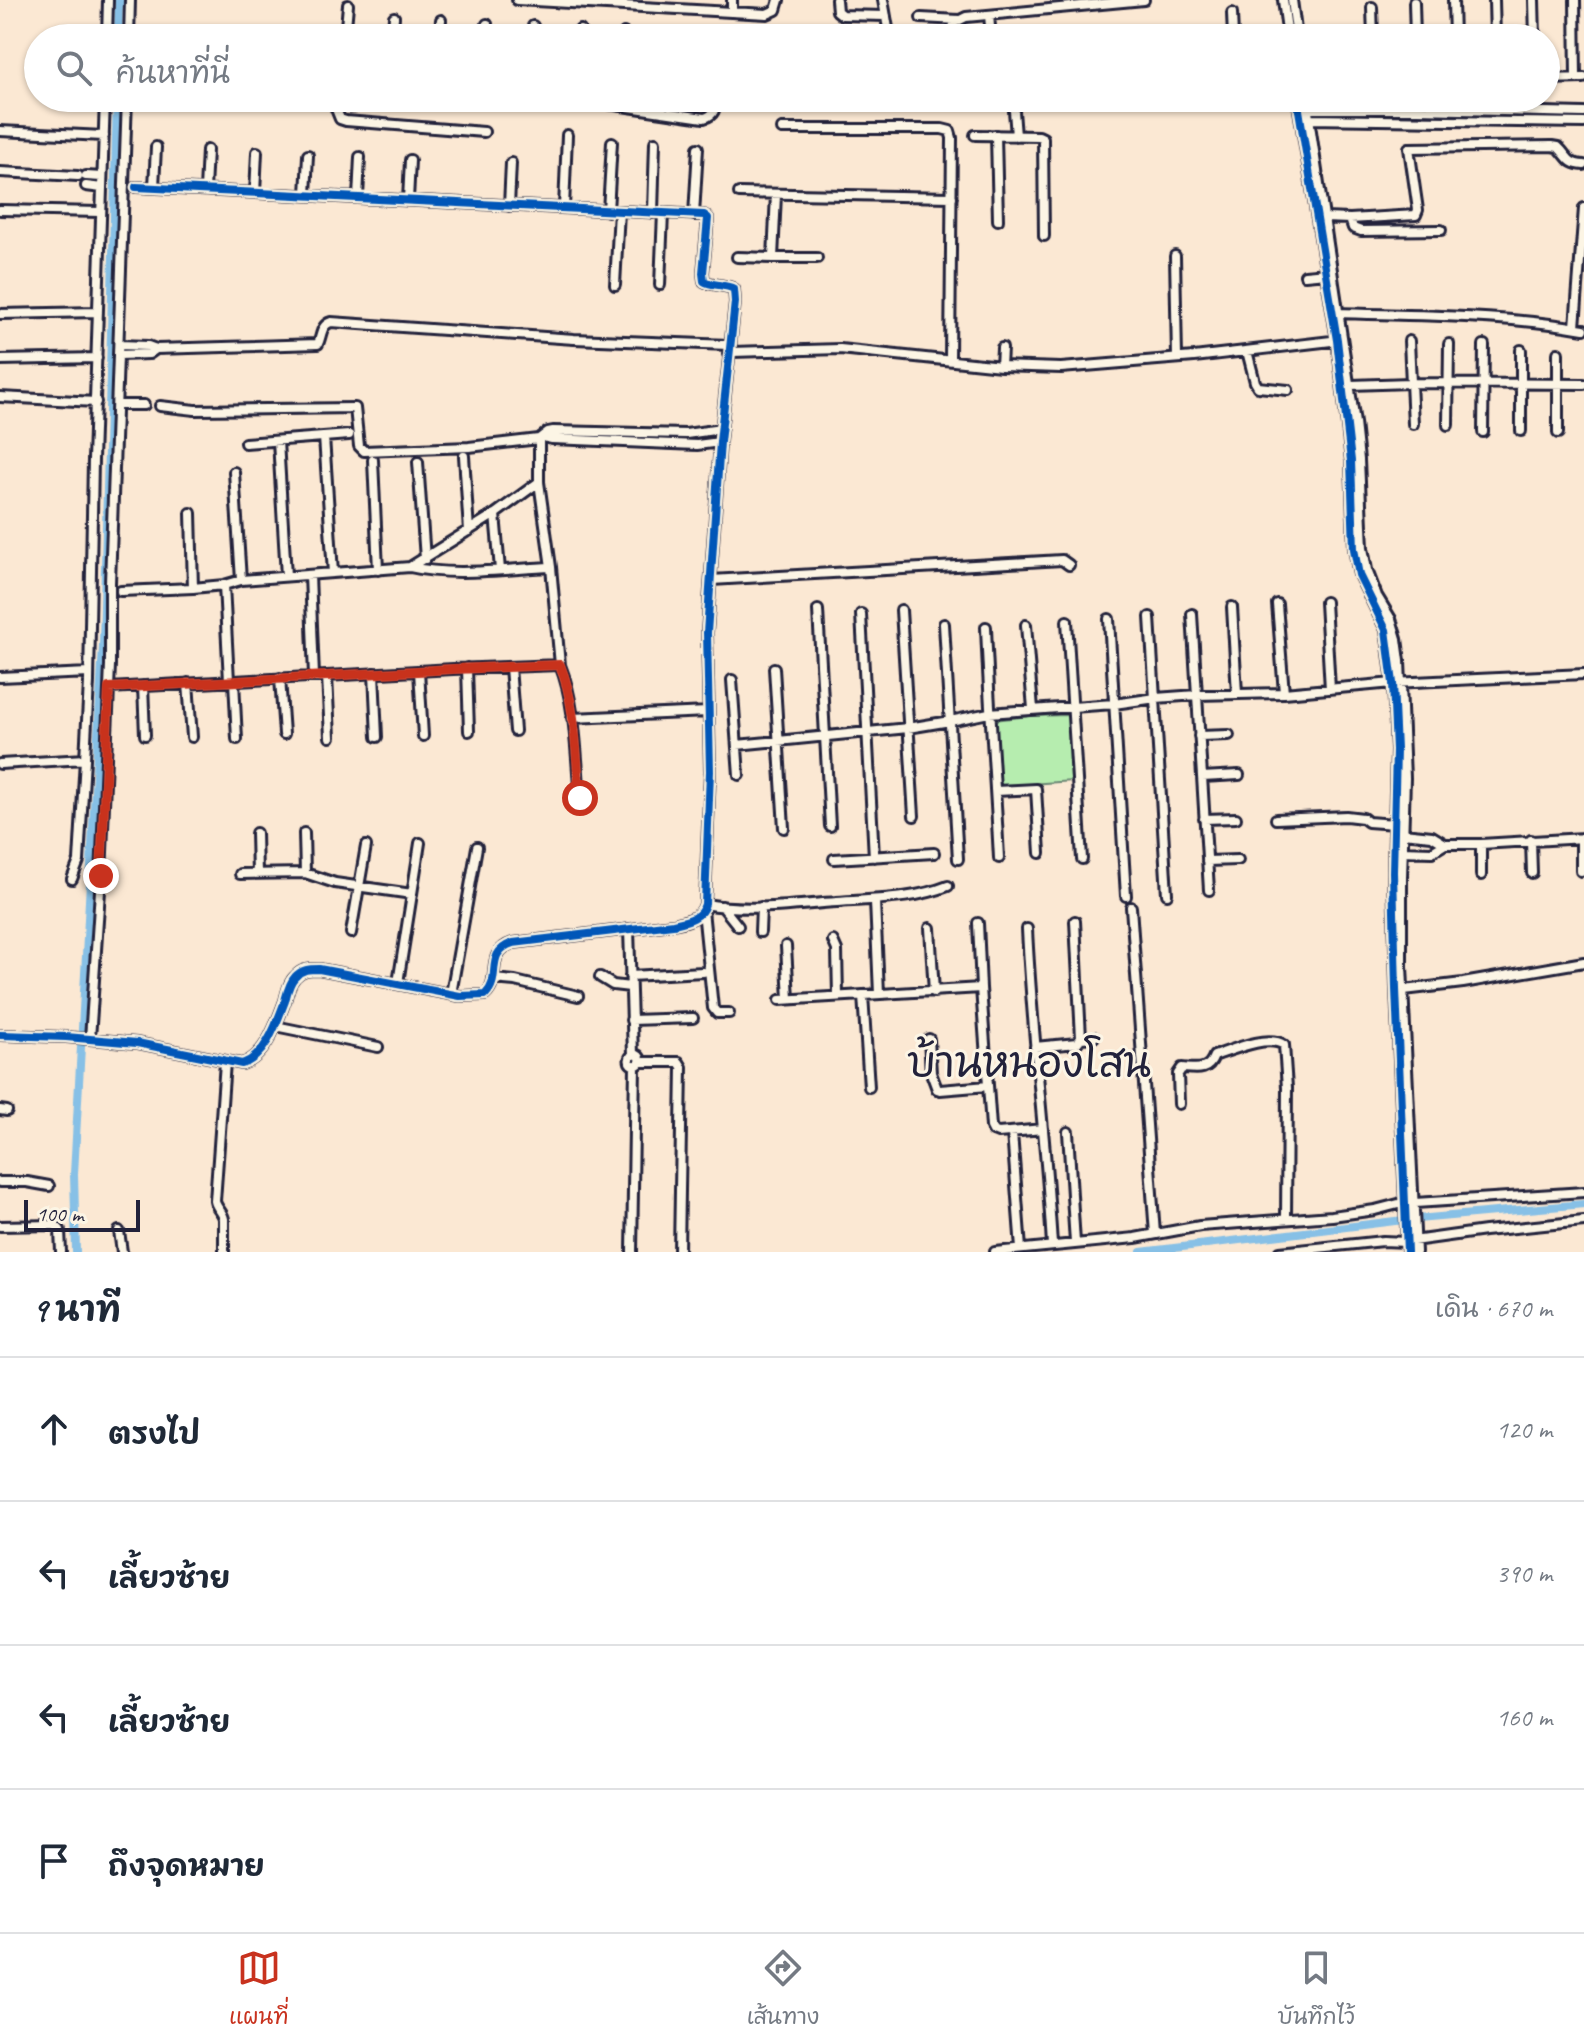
<!DOCTYPE html>
<html lang="th">
<meta charset="utf-8">
<style>
body{margin:0;font-family:Caveat,"Playpen Sans Thai",sans-serif;background:#f2f2f3;color:#1f2937}
.scale{position:absolute;left:24px;bottom:20px;width:116px;box-sizing:border-box;padding-left:8px;border:4px solid #22223b;border-top:0;font-size:22px;line-height:28px;white-space:nowrap;color:#22223b;-webkit-text-stroke:6px #fcf5e5;paint-order:stroke}
.stop{position:absolute;width:24px;height:24px;margin:-18px;border:6px solid #c8321e;border-radius:50%;background:#fff}
.stop.end{background:#c8321e;border-color:#fff;box-shadow:0 2px 8px #0008}
.list{margin:0;padding:0;list-style:none}
h2{display:flex;justify-content:space-between;align-items:center;height:104px;margin:0;padding:0 32px;font-size:34px}
h2 small{font-size:26px;font-weight:400;color:#747a83}
.list li{display:grid;grid-template-columns:52px 1fr auto;gap:24px;align-items:center;box-sizing:border-box;height:144px;padding:0 32px;border-top:2px solid #e0e1e3}
.list b{display:block;font-size:30px;white-space:nowrap}
.list em{font-size:26px;font-style:normal;color:#747a83}
.icon{flex:none;width:44px;height:44px;fill:none;stroke:currentColor;stroke-width:2;stroke-linecap:round;stroke-linejoin:round}
.map{position:relative;flex:none;width:1584px;height:1252px;overflow:hidden}
.search{position:absolute;background:#fff;box-shadow:0 2px 6px #0004;left:24px;right:24px;top:24px;height:88px;display:flex;align-items:center;gap:20px;box-sizing:border-box;padding:0 28px;border-radius:44px;color:#747a83;font-size:30px}
.sheet{height:680px;background:#fff}
nav{display:flex;justify-content:space-around;align-items:center;box-sizing:border-box;height:112px;border-top:2px solid #e0e1e3;background:#fff;font-size:22px;color:#747a83}
nav a{display:grid;justify-items:center;gap:4px}
nav .on{color:#c8321e}
.map>svg:first-child{display:block}
.green{fill:#b6edaf;stroke:#6c8875;stroke-width:2}
.lines{fill:none;stroke-linecap:round;stroke-linejoin:round}
.canal{stroke:#87c0e6;stroke-width:8}
.minor-casing{stroke:#22223b;stroke-width:14}
.minor{stroke:#fcf5e5;stroke-width:8}
.cycleway-casing{stroke:#fcf5e5;stroke-width:13}
.cycleway{stroke:#0057b8;stroke-width:8}
.route{stroke:#c8321e;stroke-width:10}
.labels{text-anchor:middle;dominant-baseline:central;stroke-width:6;stroke-linejoin:round;paint-order:stroke}
.quarter-label{font-size:42px;fill:#22223b;stroke:#fcf5e5}
</style>
<div class="map">
<svg width="1584" height="1252" viewBox="0 0 1584 1252">
<rect width="100%" height="100%" fill="#fbe8d3"/>
<filter id="ink" filterUnits="userSpaceOnUse"><feTurbulence type="fractalNoise" baseFrequency=".0125" numOctaves="2"/><feDisplacementMap in="SourceGraphic" scale="16" xChannelSelector="R" yChannelSelector="G"/><feConvolveMatrix kernelMatrix="1 2 1 2 8 2 1 2 1" color-interpolation-filters="sRGB"/></filter>
<g filter="url(#ink)">
<path class="green" d="M1068 715 1073 781 1000 786 994 720 1030 716Z"/>
<g class="lines">
<path class="canal" d="M118 38 119 0
M76 1252 74 1174 103 646 117 98
M1141 1252 1395 1221 1584 1204"/>
<defs>
<path id="minor" d="M517 0 767 14 776 10 779 0
M836 0 837 11 842 15 886 16
M883 0 889 34
M1283 0 1288 38
M1292 0 1297 38
M1453 0 1454 38
M1494 0 1495 38
M1534 0 1535 38
M1575 0 1576 78
M1414 2 1415 38
M1372 7 1373 38
M732 12V0
M1232 13 1233 38
M989 15 991 38
M921 18 959 20
M107 38 108 0
M129 38 130 0
M345 38 348 5
M392 38 394 17
M439 38 441 20
M486 38 487 24
M532 38 533 26
M579 38 580 30
M623 38 624 33
M671 38 672 34
M717 38V37
M952 38 954 23 966 17 1144 0
M1546 79 1584 78
M338 98 336 109 340 119 346 121 484 132
M567 98 704 118C715 115 715 109 716 98
M1013 98 1016 136
M1297 98 1337 340 1351 461 1354 549 1359 575 1386 630 1393 683 1396 750 1393 872 1396 989 1407 1252
M1306 98 1355 423 1359 460 1363 548 1367 570 1377 596 1391 619 1397 639 1400 661 1405 778 1402 877V966L1416 1252
M1308 109H1418L1584 113
M662 112 663 98
M1309 119 1584 123
M782 129H942L950 131 952 138 950 360
M0 131 104 136
M975 135 1039 136 1043 138 1044 236
M996 135 998 220
M0 172 78 176
M86 176 102 177
M86 186 102 188
M154 187 156 147
M205 190 207 150
M255 193 257 152
M739 193 952 197
M306 195 308 155
M358 198 360 157
M408 200 410 160
M509 206 511 163
M564 208 567 135
M0 210 101 212
M608 211 612 142
M653 213 655 142
M694 215 698 148
M1325 218 1350 219 1416 215 1418 210 1409 148 1552 146 1558 147C1569 157 1567 164 1584 165
M1350 219 1353 228 1361 231 1441 230
M1175 256 1177 358
M737 257 773 258 776 194
M773 258H817
M1305 275 1326 273
M615 285 619 211
M660 285 663 213
M1340 313C1421 316 1504 315 1584 329
M0 314 98 312
M1575 327 1584 208
M1409 341 1413 424
M119 345 148 346 156 349 318 344C322 335 321 325 331 322L574 339 729 345
M1247 351 1255 382 1258 387 1288 390
M1558 353V433
M728 354 732 352 840 349 1001 366 1061 368 1194 357 1340 340
M119 355 149 354 156 349
M0 360 97 358
M1001 366 1002 348
M1351 385 1410 383 1584 384
M0 397 96 402
M117 405H144
M160 406 195 410 355 408 359 446 364 451 469 447 539 439
M1448 425 1449 344
M1521 431V350
M1483 432 1484 345
M324 437 333 573
M543 437 552 439 697 445 720 442
M278 441 286 576
M245 443 349 435
M464 456 469 531
M373 460 378 570
M418 462 425 559
M234 472 241 580
M191 513 193 588
M495 514 500 570
M410 567C452 577 507 569 551 567
M310 575 314 676
M711 580 1062 560 1069 565
M121 591 193 588 224 585
M1325 602 1330 689
M1277 604 1284 693
M1232 607 1237 694
M818 610 830 826
M901 610 914 816
M861 614 874 857
M1192 614 1209 890
M1150 617 1167 894
M1109 619 1126 896
M1067 621 1082 859
M944 624 958 859
M1026 625 1033 709
M986 627C989 704 995 781 999 858
M510 667 515 731
M467 668 469 731
M774 668 784 828
M419 671 423 736
M374 673 377 737
M327 676 330 737
M0 677 89 673
M280 678 284 734
M732 680 739 775
M229 681 224 585 241 580 410 567 495 514 539 482
M234 681 237 739
M188 683 192 737
M143 686 145 735
M109 688 453 669 560 665
M572 718 708 712
M1199 736 1229 735
M737 745 908 728 950 721 989 713 1114 704 1156 698 1197 695 1284 693 1393 683 1584 674
M0 764 85 759 89 682 93 460 105 98
M1202 777 1239 775
M996 791 1036 789 1040 853
M580 798C576 755 576 705 560 665L551 567 539 482V439L548 432 553 431 686 434 721 429
M1204 819 1236 818
M1276 819 1346 816 1363 818 1368 822 1395 824
M256 833 257 874
M304 833 305 873
M1403 833 1432 836 1445 844H1481L1584 838
M1581 838V871
M1531 840 1532 873
M1481 844V875
M1402 851 1432 852 1445 844
M834 859 934 853
M1207 861 1238 860
M240 874 305 873 335 883 412 894
M72 879 79 861 85 759
M875 901 879 994
M705 904C748 912 793 905 837 902 873 899 913 900 948 886
M722 906 738 926
M1131 907 1155 1234
M703 910 713 1008 717 1013H729
M978 923 981 988 991 1127 993 1131 998 1133 1043 1129
M930 928 934 992
M629 929 633 1055
M1027 929C1032 1035 1046 1140 1052 1245
M760 932 761 907
M351 933 366 846
M833 941 837 950 838 996
M786 946 789 999
M630 976 703 972
M600 977 613 985 630 987
M493 979 515 981 578 996
M398 983 420 843
M1404 990 1463 983 1584 962
M451 994 477 847
M863 995 869 1087
M780 1000 981 988
M631 1020 693 1018
M275 1026 378 1047
M0 1035 66 1037 137 1043 242 1064C266 1057 277 1022 285 1001 287 993 289 983 295 977 302 969 309 969 319 969L460 996 485 995C503 978 483 953 513 943L673 924C686 921 701 919 705 904L710 771 707 633 720 442 735 302 734 289C725 284 712 286 704 281L703 273 708 218 704 215 136 187
M1081 1038 1094 1037
M90 1039 101 876 110 665V583L127 98
M929 1039 931 1073 937 1089 940 1090 988 1086
M1035 1047 1077 1043 1081 1038 1075 921
M629.5 1060a5.5 5.5 0 1 1 11 0a5.5 5.5 0 1 1-11 0Z
M640 1062H679L682 1067 679 1252
M1179 1104 1178 1074 1182 1068C1197 1069 1208 1072 1214 1056 1232 1050 1268 1034 1284 1045L1287 1088 1286 1219
M0 1110 7 1111
M1068 1132 1075 1243
M1012 1133 1021 1249
M0 1182H27L49 1186
M0 1226 55 1225 60 1230 61 1252
M119 1231 122 1252
M224 1252V1219C223 1212 216 1208 215 1201L225 1062
M632 1252 635 1065
M995 1252 1135 1238 1200 1226 1332 1216 1375 1210 1406 1202 1415 1203 1584 1192
M1280 1252 1383 1241 1406 1242 1485 1231 1584 1221"/>
</defs>
<use href="#minor" class="minor-casing"/>
<use href="#minor" class="minor"/>
<defs>
<path id="cycleway" d="M1297 98 1337 340 1351 461 1354 549 1359 575 1386 630 1393 683 1396 750 1393 872 1396 989 1407 1252
M0 1035 66 1037 137 1043 242 1064C266 1057 277 1022 285 1001 287 993 289 983 295 977 302 969 309 969 319 969L460 996 485 995C503 978 483 953 513 943L673 924C686 921 701 919 705 904L710 771 707 633 720 442 735 302 734 289C725 284 712 286 704 281L703 273 708 218 704 215 136 187"/>
</defs>
<use href="#cycleway" class="cycleway-casing"/>
<use href="#cycleway" class="cycleway"/>
</g>
</g>
<g class="lines" filter="url(#ink)">
<path class="route" d="M101 876 109 688 453 669 560 665C576 704 576 756 580 798"/>
</g>
<g class="labels">
<g class="quarter-label">
<text x="1029" y="1063">บ้านหนองโสน</text>
</g>
</g>
</svg>
<div class="scale">100 m</div>
<div class="stop" style="left:580px;top:798px"></div>
<div class="stop end" style="left:101px;top:876px"></div>
<div class="search"><svg class="icon" aria-label="search" viewBox="0 0 24 24"><circle cx="10" cy="10" r="6"/><path d="M15 15l6 6"/></svg>ค้นหาที่นี่</div>
</div>
<section class="sheet">
<h2>9 นาที<small>เดิน · 670 m</small></h2>
<ul class="list">
<li><svg class="icon" aria-label="ahead" viewBox="0 0 24 24"><path d="M12 20V5M6 11l6-6 6 6"/></svg><div><b>ตรงไป</b></div><em>120 m</em></li>
<li><svg class="icon" aria-label="left" viewBox="0 0 24 24"><path d="M17 20v-9H6M10 6l-5 5 5 5"/></svg><div><b>เลี้ยวซ้าย</b></div><em>390 m</em></li>
<li><svg class="icon" aria-label="left" viewBox="0 0 24 24"><path d="M17 20v-9H6M10 6l-5 5 5 5"/></svg><div><b>เลี้ยวซ้าย</b></div><em>160 m</em></li>
<li><svg class="icon" aria-label="arrive" viewBox="0 0 24 24"><path d="M6 21V4h12l-3 4 3 4H6"/></svg><div><b>ถึงจุดหมาย</b></div></li>
</ul>
</section>
<nav>
<a class="on"><svg class="icon" aria-label="map" viewBox="0 0 24 24"><path d="M3 6l6-2 6 2 6-2v14l-6 2-6-2-6 2zM9 4v14M15 6v14"/></svg>แผนที่</a>
<a><svg class="icon" aria-label="directions" viewBox="0 0 24 24"><path d="M12 3l9 9-9 9-9-9zM9 14v-3h6M13 9l2 2-2 2"/></svg>เส้นทาง</a>
<a><svg class="icon" aria-label="saved" viewBox="0 0 24 24"><path d="M7 4h10v16l-5-4-5 4z"/></svg>บันทึกไว้</a>
</nav>
